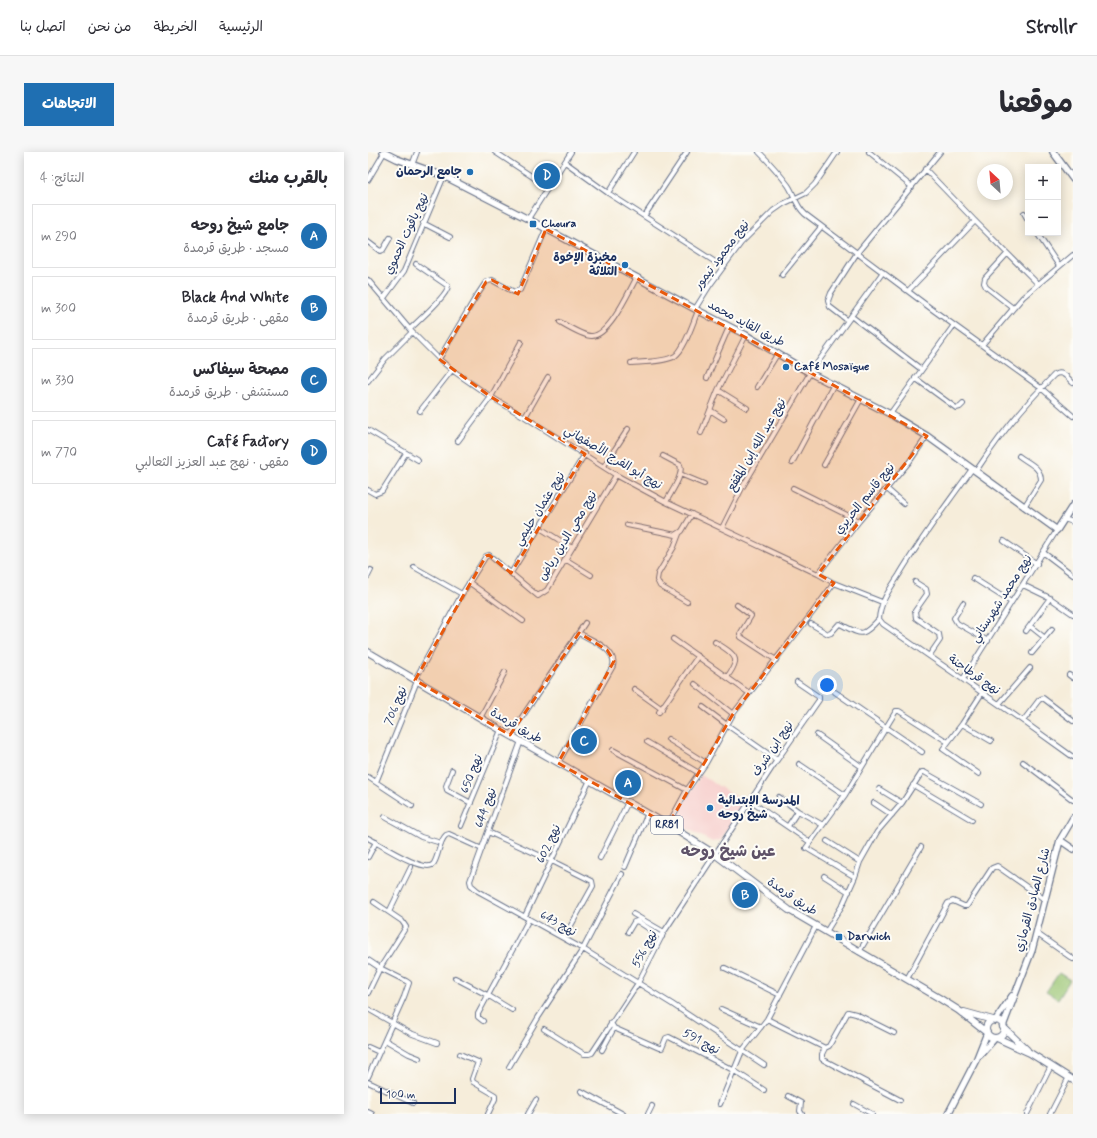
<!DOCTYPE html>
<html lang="ar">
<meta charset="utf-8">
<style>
body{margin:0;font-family:Mynerve,"Playpen Sans Arabic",sans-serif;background:#f7f7f7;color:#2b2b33;direction:rtl}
.controls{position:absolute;right:12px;top:12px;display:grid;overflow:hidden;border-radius:0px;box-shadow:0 2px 10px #0003}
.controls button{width:36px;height:36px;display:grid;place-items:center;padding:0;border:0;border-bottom:1px solid #e1e1e2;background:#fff;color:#2b2b33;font:20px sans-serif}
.compass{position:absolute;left:609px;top:12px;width:36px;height:36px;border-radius:50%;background:#fff;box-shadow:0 2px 10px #0003;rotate:334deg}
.scale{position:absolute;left:12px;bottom:10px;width:76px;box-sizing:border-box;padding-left:4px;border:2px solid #1b2f5e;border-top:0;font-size:11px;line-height:14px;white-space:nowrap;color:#1b2f5e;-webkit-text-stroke:3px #fdfcf7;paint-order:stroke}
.you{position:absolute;left:459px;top:533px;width:14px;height:14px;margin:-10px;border:3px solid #fff;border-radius:50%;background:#1a73e8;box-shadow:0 0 0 6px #1a73e833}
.badge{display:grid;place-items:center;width:26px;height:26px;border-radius:50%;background:#1f6fb2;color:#fff;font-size:13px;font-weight:700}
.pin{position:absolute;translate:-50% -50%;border:2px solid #fff;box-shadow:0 1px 4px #0006}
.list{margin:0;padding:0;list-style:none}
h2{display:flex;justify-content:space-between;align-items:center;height:52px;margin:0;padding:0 16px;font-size:17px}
h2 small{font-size:13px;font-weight:400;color:#7c7c81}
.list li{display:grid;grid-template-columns:26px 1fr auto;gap:12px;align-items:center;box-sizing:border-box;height:64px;margin:0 8px 8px;padding:0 8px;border:1px solid #e1e1e2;border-radius:0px}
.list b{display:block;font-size:15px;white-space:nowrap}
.list p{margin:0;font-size:13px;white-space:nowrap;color:#7c7c81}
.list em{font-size:13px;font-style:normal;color:#7c7c81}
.map{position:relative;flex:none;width:705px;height:962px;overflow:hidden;direction:ltr;border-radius:0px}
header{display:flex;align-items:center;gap:24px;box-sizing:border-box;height:56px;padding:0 20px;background:#fff;border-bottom:1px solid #e1e1e2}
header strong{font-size:19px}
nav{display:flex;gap:22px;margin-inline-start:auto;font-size:14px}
.intro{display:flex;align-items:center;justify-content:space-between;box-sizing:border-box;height:96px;padding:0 24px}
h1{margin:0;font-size:28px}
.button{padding:10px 18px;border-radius:0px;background:#1f6fb2;color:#fff;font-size:14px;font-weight:700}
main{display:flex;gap:24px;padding:0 24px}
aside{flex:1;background:#fff;border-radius:0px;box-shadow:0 2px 10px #0003}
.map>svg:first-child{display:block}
.built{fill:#f7d0ce}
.green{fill:#99c471;stroke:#5a7a68}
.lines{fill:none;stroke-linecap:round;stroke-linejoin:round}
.street-casing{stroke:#687289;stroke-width:6}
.secondary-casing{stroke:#687289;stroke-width:8}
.primary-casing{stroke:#687289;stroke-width:8}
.street{stroke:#fff;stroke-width:4}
.secondary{stroke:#fff;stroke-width:5.5}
.primary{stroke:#fff;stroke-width:6}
.marked{fill:#e8590c;fill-opacity:0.2;stroke:#e8590c;stroke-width:3;stroke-dasharray:8 5;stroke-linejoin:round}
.poi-dot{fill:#1f6fb2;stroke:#fdfcf7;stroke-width:1.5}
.labels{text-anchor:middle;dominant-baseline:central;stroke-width:4;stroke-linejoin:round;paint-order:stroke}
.shield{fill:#fdfcf7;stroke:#5f6c8c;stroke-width:1}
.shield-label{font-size:11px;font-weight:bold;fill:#1b2f5e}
.poi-label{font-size:12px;font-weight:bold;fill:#1b2f5e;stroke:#fdfcf7;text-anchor:start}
.street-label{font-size:12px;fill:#1b2f5e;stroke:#fdfcf7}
.district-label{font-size:16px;font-weight:bold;fill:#5e5268;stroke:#fdfcf7}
</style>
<header>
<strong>Strollr</strong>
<nav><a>الرئيسية</a><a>الخريطة</a><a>من نحن</a><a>اتصل بنا</a></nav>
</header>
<div class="intro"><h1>موقعنا</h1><a class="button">الاتجاهات</a></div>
<main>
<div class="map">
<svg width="705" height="962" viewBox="0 0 705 962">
<rect width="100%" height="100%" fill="#fdfcf7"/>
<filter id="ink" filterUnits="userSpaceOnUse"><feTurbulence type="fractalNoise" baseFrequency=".025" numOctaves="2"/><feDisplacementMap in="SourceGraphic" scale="8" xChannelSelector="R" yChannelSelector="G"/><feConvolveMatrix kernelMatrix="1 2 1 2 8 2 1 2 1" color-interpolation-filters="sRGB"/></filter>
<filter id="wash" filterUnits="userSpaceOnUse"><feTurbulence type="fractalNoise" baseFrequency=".012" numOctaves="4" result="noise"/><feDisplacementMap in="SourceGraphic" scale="16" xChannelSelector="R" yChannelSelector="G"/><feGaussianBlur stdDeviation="0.9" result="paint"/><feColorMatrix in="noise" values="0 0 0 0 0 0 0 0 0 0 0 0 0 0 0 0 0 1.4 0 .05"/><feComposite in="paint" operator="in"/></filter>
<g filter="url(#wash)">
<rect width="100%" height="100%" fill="#f6edda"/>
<path class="built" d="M333 623 376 650 353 688 344 690 311 672 309 661Z"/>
<path class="green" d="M691 821 702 828 690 847 678 840Z"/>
</g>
<g filter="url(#ink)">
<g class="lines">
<defs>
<path id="street" d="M127 0 180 35
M391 0C401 10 411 21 420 33 427 43 427 53 437 62L561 155 673 236 705 264
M501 0 544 35
M197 10 240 41 355 115
M44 13 49 0
M557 17 607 69 670 132
M0 28 16 1
M240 41 266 0
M656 61 660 68
M277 63 319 0
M160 67 203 0
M55 71 82 85
M669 81 691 114
M0 90 12 99 15 98 22 86
M639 102 617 126 616 131 618 135 645 156
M414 123 453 75
M0 128 44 180 71 207 84 218 123 245 157 265 248 323 298 350 450 422 466 431 514 450
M540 139 607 69
M16 146 36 119 76 24
M327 157 342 133 373 91 405 59 415 52 438 41 447 32 469 0
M483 164 553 217
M479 168 462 155 460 149 463 141 489 101 572 0
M192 170C199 174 217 185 224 184 242 183 261 139 269 125
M42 177C50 169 80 143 80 134L48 112
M614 193 655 145 705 103
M71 207 106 148 118 130 124 128 146 140 152 138 178 77
M263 211C275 210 298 210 307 204 317 197 325 170 330 159
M339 226 361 175
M547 226 588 256 592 255 595 252
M0 229 17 207 44 180
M389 235 410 201
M350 238 379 256
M342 258 356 267
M52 259 84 218
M522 262 586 173
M157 265 180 225
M0 278 50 308
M333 281 350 238 378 183
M90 289 123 245 153 190
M295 304 312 313C316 323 303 340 298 350
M651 304C660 311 673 315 673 328L656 355
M424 311 466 232
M456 313 493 247
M236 314 260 277
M604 317C579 352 553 386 531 423 522 437 512 450 511 467L515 472 655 569 705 605
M608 319C631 284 656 253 686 223 694 218 699 225 705 231
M312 322 336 332
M425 336 491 369
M519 337 536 352
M0 338 7 342 14 339 38 301
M696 367 705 370
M259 373 308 383 314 379 324 362
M172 376 204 396
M354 376 374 336 442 221 515 120
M311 382 306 395 290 422 289 428 292 434 319 450
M636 389 669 412
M676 401 705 423
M197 407 223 423
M46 415 94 442
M143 421 217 302
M450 422 491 369 542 309 559 284
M0 424 3 418
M605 426 643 450
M547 430 558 437 559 442 547 459 548 466 571 482 572 488 561 504
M102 431 155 469
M655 433 682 446 705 462
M595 451 586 466 589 471 620 489
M369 453 381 462 383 464 372 482 373 485 408 508
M443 472 460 482 463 481 470 473 472 472C494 483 494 486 511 467
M662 474 677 486
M658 479 682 446
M305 487 381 541
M347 490C353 494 369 502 367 510 366 515 362 521 359 525
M664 501 684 477
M701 523 705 526
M595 527 689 378
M47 528 94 442 118 404 121 403 170 444 179 438 248 323
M327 532 365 562
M266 537 294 557
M467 540 554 600
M631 552 662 516
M335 555 359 573 409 608
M291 560 330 504
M112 566 137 520
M655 569 671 548 675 546 705 569
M594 572 623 589
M142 583 217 471
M449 583 494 615
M300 587 338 611
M153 589 102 729 103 733 110 739 215 797 304 852 396 913
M279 590 331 621
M245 598 319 638
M655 610 705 648
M190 611 245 514C249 497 223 488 211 481
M431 612 477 643
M84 618 78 634 79 638 103 651
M611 622 575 597 594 572 614 541
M0 625 44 654
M8 630 49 529
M545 633 604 668
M511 637 534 651
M411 645 430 659 455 673
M382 649 442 690
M506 651 524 663
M17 665 53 685 73 691
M300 673 319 638 338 611 365 562 445 460 466 431
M93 674 133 578
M420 674 430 659
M120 680 184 709 224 729 225 734 196 786
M0 686C10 691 60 724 66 711 71 703 71 689 78 683L81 682 114 697
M459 689 492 710
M0 705 8 690
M232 706 260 650
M257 715 280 661
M456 724 481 740
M487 725 438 696 477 643 528 559H531L580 590
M21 760 43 715
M265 762 296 780
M157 764 222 628
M260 780 266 770 269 769 294 785
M458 780 475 752 487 725 492 710 509 680 534 651 554 620H556L613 652
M668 781 705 807
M491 800 553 695
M0 808 12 816 38 829 41 831 36 845 0 925
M357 816 412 843
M87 826 121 844 144 858
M539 827 580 751 585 749 596 754H599L624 716 629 714 676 747
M0 841 12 816 38 775 34 769 6 750
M0 857 42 881 69 891
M353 857 393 875
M399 867 457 896 461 894 480 860 488 862 526 881
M115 869 110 865V862L161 767
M243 871 246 876 291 896H294L298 886 301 885 365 918 396 938
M176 877 216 902H221L224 901 270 831 296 780 409 608 451 548V545L429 530
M17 888 41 902 51 906
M0 895 11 900
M457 896 454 902V907L532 948
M234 898 246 876
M92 902 110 910 104 927 105 930 127 943V947L120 962
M141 915 170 866 215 797 254 722
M0 930 45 951
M213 939 255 962
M420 944 433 951 432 959 434 962
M352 952 374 899 399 867 448 774
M486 952 504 962
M0 960 4 962
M160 962 168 948
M280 962 284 954
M659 962 683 914
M682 962 701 925"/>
<path id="secondary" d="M15 0 29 7 76 24 160 67 327 157 378 183 442 221 522 262 559 284 689 378 705 353
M685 0 705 27
M692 688 705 697
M627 869 644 844
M635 874 664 798 692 688 705 666
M612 903 627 886
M580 962 609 906 619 881"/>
<path id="primary" d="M0 500 133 578 300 673 348 703 421 758 571 846 590 858 618 880
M596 860 625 868
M618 877a9 9 0 1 1 18 0a9 9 0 1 1-18 0Z
M635 875 659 898
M629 886 662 901 705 928"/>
</defs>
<use href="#street" class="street-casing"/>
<use href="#secondary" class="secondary-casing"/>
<use href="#primary" class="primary-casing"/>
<use href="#street" class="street"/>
<use href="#secondary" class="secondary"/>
<use href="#primary" class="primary"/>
</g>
</g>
<path class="marked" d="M178 77 559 284 450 422 466 431 365 562 300 673 190 611 246 509 239 498 211 481 142 583 47 528 118 404 121 403 143 421 217 302 123 245 71 207 118 130 124 128 150 142Z"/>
<g class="poi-dot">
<circle cx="102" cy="20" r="4"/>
<rect x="161" y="68" width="8" height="8" rx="2"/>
<circle cx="257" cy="113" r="4"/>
<circle cx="418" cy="215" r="4"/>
<circle cx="342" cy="656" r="4"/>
<rect x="467" y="781" width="8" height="8" rx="2"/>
</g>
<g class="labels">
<rect class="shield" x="283" y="664" width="32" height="18" rx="3"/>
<g class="shield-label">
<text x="299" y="673">RR81</text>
</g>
<g class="poi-label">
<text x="94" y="20" text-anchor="end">جامع الرحمان</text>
<text x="173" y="72">Choura</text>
<text x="249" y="106" text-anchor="end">مخبزة الإخوة<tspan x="249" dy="14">الثلاثة</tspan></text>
<text x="426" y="215">Café Mosaïque</text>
<text x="350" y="649">المدرسة الإبتدائية<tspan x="350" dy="14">شيخ روحه</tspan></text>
<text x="479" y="785">Darwich</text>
</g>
<g class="street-label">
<text transform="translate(39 82) rotate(-65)">نهج ياقوت الحموي</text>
<text transform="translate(354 103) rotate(-53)">نهج محمود تيمور</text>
<text transform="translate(378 172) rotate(28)">طريق القايد محمد</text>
<text transform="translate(389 293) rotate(-60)">نهج عبد الله إبن المقفع</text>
<text transform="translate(245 306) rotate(31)">نهج أبو الفرج الأصفهاني</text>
<text transform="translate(497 347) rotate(-51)">نهج قاسم الحريري</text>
<text transform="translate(172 357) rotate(-58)">نهج عثمان حليمي</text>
<text transform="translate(200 384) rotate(-59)">نهج محي الدين رياض</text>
<text transform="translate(634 447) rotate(-57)">نهج محمد شهرستاني</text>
<text transform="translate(606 523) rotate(35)">نهج قرطاجنة</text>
<text transform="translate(28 554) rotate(-68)">نهج 706</text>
<text transform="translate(148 574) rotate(30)">طريق قرمدة</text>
<text transform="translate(405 597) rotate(-56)">نهج ابن شرف</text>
<text transform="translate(104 622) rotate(-68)">نهج 650</text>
<text transform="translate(118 656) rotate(-70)">نهج 644</text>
<text transform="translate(181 692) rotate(-65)">نهج 602</text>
<text transform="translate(424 745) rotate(34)">طريق قرمدة</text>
<text transform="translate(665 748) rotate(-75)">شارع الصادق القرمازي</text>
<text transform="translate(190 772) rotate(29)">نهج 643</text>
<text transform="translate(277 797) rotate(-62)">نهج 556</text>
<text transform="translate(333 890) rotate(28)">نهج 591</text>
</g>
<g class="district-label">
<text x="360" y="699">عين شيخ روحه</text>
</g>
</g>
</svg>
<div class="controls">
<button>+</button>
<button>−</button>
</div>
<svg class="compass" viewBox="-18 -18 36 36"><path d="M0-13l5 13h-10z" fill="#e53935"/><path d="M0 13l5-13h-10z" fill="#7c7c81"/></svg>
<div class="scale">100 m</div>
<div class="you"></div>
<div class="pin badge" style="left:260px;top:631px">A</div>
<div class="pin badge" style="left:377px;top:743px">B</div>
<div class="pin badge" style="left:216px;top:589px">C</div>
<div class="pin badge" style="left:179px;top:24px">D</div>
</div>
<aside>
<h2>بالقرب منك<small>النتائج: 4</small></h2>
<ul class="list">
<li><span class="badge">A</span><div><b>جامع شيخ روحه</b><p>مسجد · طريق قرمدة</p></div><em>290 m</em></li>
<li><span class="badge">B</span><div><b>Black And White</b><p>مقهى · طريق قرمدة</p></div><em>300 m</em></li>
<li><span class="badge">C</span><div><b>مصحة سيفاكس</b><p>مستشفى · طريق قرمدة</p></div><em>330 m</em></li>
<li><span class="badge">D</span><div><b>Café Factory</b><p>مقهى · نهج عبد العزيز الثعالبي</p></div><em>770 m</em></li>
</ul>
</aside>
</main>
